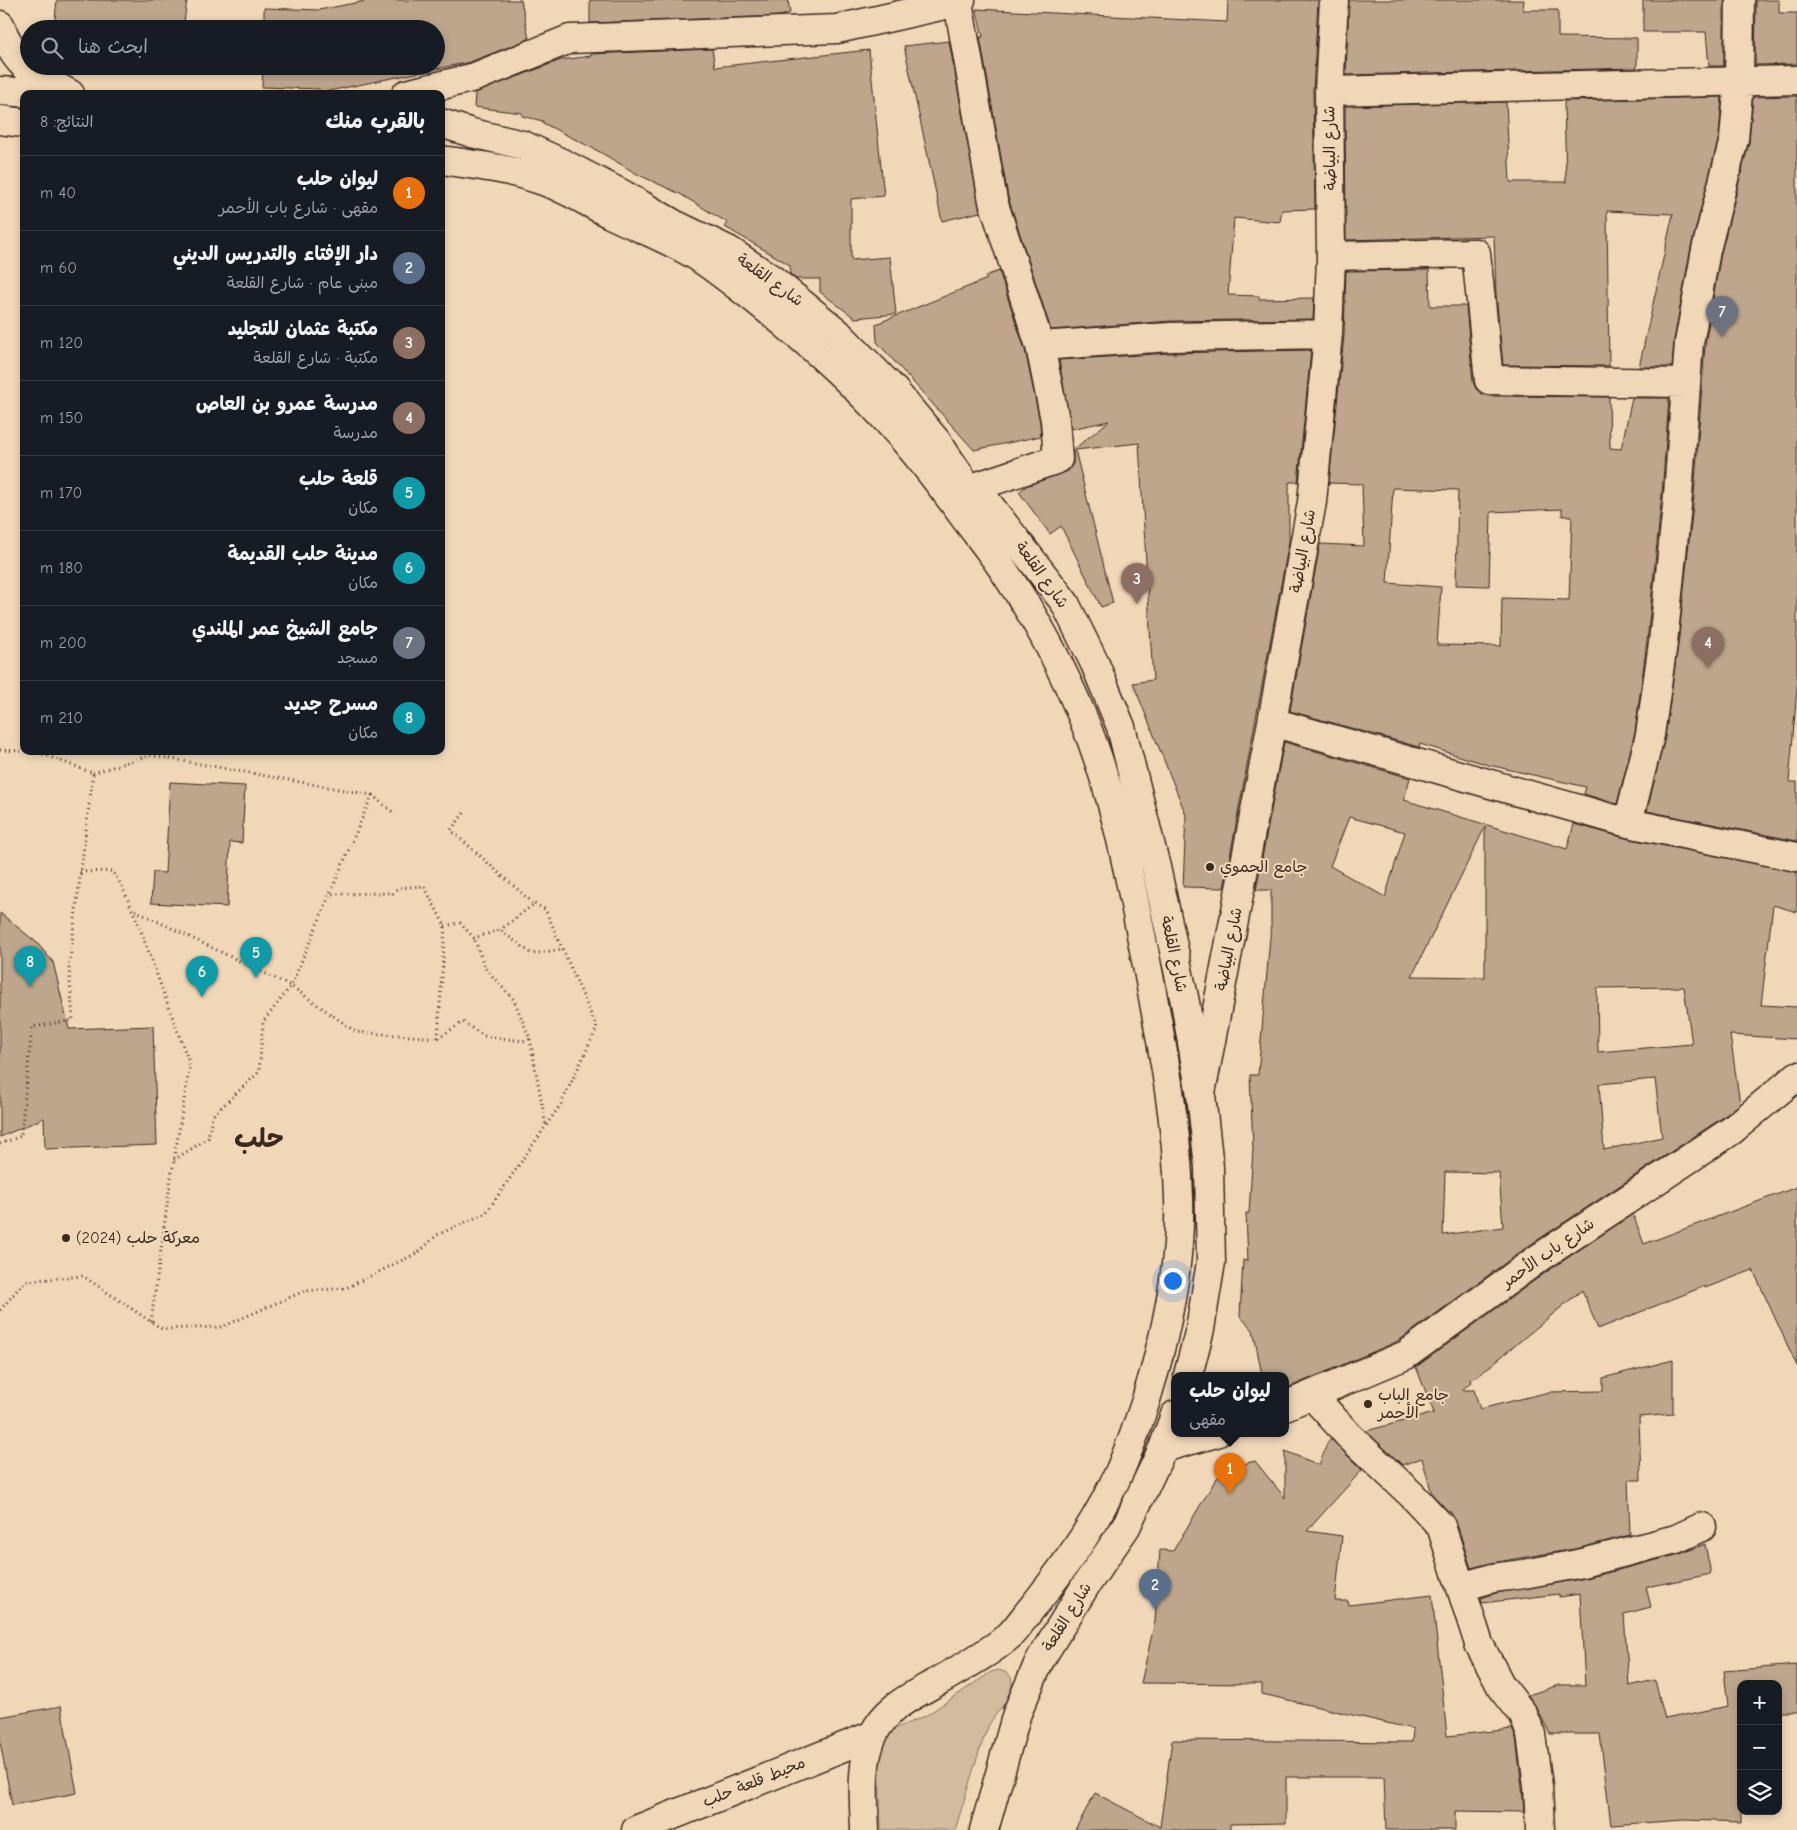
<!DOCTYPE html>
<html lang="ar">
<meta charset="utf-8">
<style>
body{margin:0;font-family:"Comic Neue","Playpen Sans Arabic",sans-serif;background:#242831;color:#f1f3f6;direction:rtl}
.controls{position:absolute;right:15px;bottom:15px;display:grid;overflow:hidden;border-radius:10px;box-shadow:0 2px 8px #0003}
.controls button{width:45px;height:45px;display:grid;place-items:center;padding:0;border:0;border-bottom:1px solid #363941;background:#171b24;color:#f1f3f6;font:25px sans-serif}
.you{position:absolute;left:1172px;top:1280px;width:18px;height:18px;margin:-12px;border:4px solid #fff;border-radius:50%;background:#1a73e8;box-shadow:0 0 0 8px #1a73e833}
.badge{display:grid;place-items:center;width:32px;height:32px;border-radius:50%;background:#d93025;color:#fff;font-size:16px;font-weight:700}
.pin{position:absolute;translate:-50% -41px;filter:drop-shadow(0 1px 2px #0008)}
.pin::after{content:'';position:absolute;top:26px;width:18px;height:15px;background:inherit;clip-path:polygon(0 0,100% 0,50% 100%)}
.popup{position:absolute;left:1171px;top:1372px;width:118px;height:65px;box-sizing:border-box;display:grid;place-content:center;border-radius:10px;background:#171b24;filter:drop-shadow(0 1px 4px #0005);font-size:16px;white-space:nowrap;color:#9ea1a6}
.popup b{font-size:19px;color:#f1f3f6}
.popup::after{content:'';position:absolute;left:50%;top:100%;margin-left:-10px;border:10px solid transparent;border-top-color:#171b24}
.list{margin:0;padding:0;list-style:none}
h2{display:flex;justify-content:space-between;align-items:center;height:65px;margin:0;padding:0 20px;font-size:21px}
h2 small{font-size:16px;font-weight:400;color:#9ea1a6}
.list li{display:grid;grid-template-columns:32px 1fr auto;gap:15px;align-items:center;box-sizing:border-box;height:75px;padding:0 20px;border-top:1px solid #363941}
.list b{display:block;font-size:19px;white-space:nowrap}
.list p{margin:0;font-size:16px;white-space:nowrap;color:#9ea1a6}
.list em{font-size:16px;font-style:normal;color:#9ea1a6}
.icon{flex:none;width:28px;height:28px;fill:none;stroke:currentColor;stroke-width:2;stroke-linecap:round;stroke-linejoin:round}
.map{position:relative;flex:none;width:1797px;height:1830px;overflow:hidden;direction:ltr}
.search{position:absolute;background:#171b24;box-shadow:0 2px 8px #0003;left:20px;top:20px;width:425px;height:55px;display:flex;align-items:center;gap:12px;box-sizing:border-box;padding:0 18px;border-radius:28px;color:#9ea1a6;font-size:19px}
.panel{position:absolute;background:#171b24;box-shadow:0 2px 8px #0003;left:20px;top:90px;width:425px;height:665px;border-radius:10px;direction:rtl}
.map>svg:first-child{display:block}
.green{fill:#d2bb9f;stroke:#86725e}
.building{fill:#bea68d;stroke:#3b2a1e;fill-rule:evenodd}
.lines{fill:none;stroke-linecap:round;stroke-linejoin:round}
.street-casing{stroke:#3b2a1e;stroke-width:31}
.secondary-casing{stroke:#3b2a1e;stroke-width:31}
.path{stroke:#3b2a1e;stroke-width:3;stroke-dasharray:1 4;stroke-linecap:butt}
.street{stroke:#f0d7b8;stroke-width:28}
.secondary{stroke:#f0d7b8;stroke-width:28}
.poi-dot{fill:#3b2a1e;stroke:#f0d7b8;stroke-width:2}
.labels{text-anchor:middle;dominant-baseline:central;stroke-width:4;stroke-linejoin:round;paint-order:stroke}
.street-label{font-size:16px;fill:#3b2a1e;stroke:#f0d7b8}
.poi-label{font-size:16px;fill:#3b2a1e;stroke:#f0d7b8;text-anchor:start}
.town-label{font-size:26px;font-weight:bold;fill:#3b2a1e;stroke:#f0d7b8}
</style>
<div class="map">
<svg width="1797" height="1830" viewBox="0 0 1797 1830">
<rect width="100%" height="100%" fill="#f0d7b8"/>
<filter id="ink" filterUnits="userSpaceOnUse"><feTurbulence type="fractalNoise" baseFrequency=".02" numOctaves="2"/><feDisplacementMap in="SourceGraphic" scale="10" xChannelSelector="R" yChannelSelector="G"/><feConvolveMatrix kernelMatrix="1 2 1 2 8 2 1 2 1" color-interpolation-filters="sRGB"/></filter>
<g filter="url(#ink)">
<path class="green" d="M998 1670C1007 1672 1013 1675 1012 1685 1012 1700 994 1713 988 1727 975 1760 966 1796 955 1830H881L879 1757 888 1735 894 1729 925 1716 945 1703 991 1672Z"/>
<path class="building" d="M57 0H187L183 29H54Z
M370 0H521L529 39 470 62 319 93V89L262 87 263 66H436V29H264V8L319 10Z
M590 0H788L790 13 780 16 590 23Z
M1228 0H1318L1313 91 1315 209 1282 210 1280 222 1234 218 1228 295 1259 296V299L1314 298 1313 319 1170 321 1051 330 1008 197 980 37H983L976 9 1227 22Z
M1349 0H1524L1523 10H1558V37L1637 38V68L1346 75Z
M1643 0H1724V66H1709L1706 32H1643Z
M1756 0H1779V13H1797V64L1755 65Z
M949 41 980 212 942 221 904 46Z
M712 49 715 67 869 50 884 196 851 199V260L890 257 896 314 855 318 820 292V279H796L790 274V265L725 227 728 223 680 194 639 175 600 152 543 123V121L522 116V113L474 107 475 93 561 60 591 56V54Z
M1797 96V689L1789 782H1797V841L1647 811 1665 737 1678 645 1694 496 1705 345 1721 253 1749 143 1753 97Z
M1722 97 1719 136 1691 247 1674 340 1672 367H1639L1673 214 1607 211 1609 366 1503 365 1496 294 1494 236 1346 240 1345 106 1506 102 1510 182H1566L1564 101Z
M1429 270 1430 306H1466L1473 382 1476 389 1482 394 1489 396 1609 397 1610 448 1621 449 1632 398H1669L1662 494 1647 641 1635 732 1617 804 1584 794 1586 787 1489 765 1420 744 1419 747 1290 711 1320 544 1364 546 1362 484 1329 483 1344 335 1346 271ZM1393 488 1458 490 1456 585 1489 586 1491 512 1562 509V516H1572L1569 600 1502 598 1501 646 1437 645 1441 587 1387 583Z
M999 271 1025 350 1040 422 1041 436 974 450 877 342 876 324 987 279 985 276Z
M1311 350 1298 482H1289V542L1224 888 1183 887 1186 815 1133 683 1153 680 1139 443 1075 450 1113 603 1101 607 1061 526 1050 534 1019 492 1026 486 1068 471 1073 464V450L1109 421 1071 429 1059 360 1171 353Z
M1284 742 1410 778 1404 800 1567 849 1574 824 1625 838 1797 872V912L1773 905 1761 1005 1797 1007V1039L1730 1035 1740 1104 1722 1118 1527 1247 1404 1337 1394 1343 1285 1389V1375H1262L1253 1330 1240 1316 1243 1260 1248 1261 1246 1213H1249L1253 1149 1250 1075H1258L1271 926V890H1256ZM1349 817 1405 832 1385 897 1330 866ZM1485 827V977L1412 976ZM1684 987 1692 1044 1598 1052 1597 988ZM1655 1079 1662 1137 1604 1150 1599 1084ZM1445 1172 1499 1173 1503 1227 1443 1235Z
M170 782 245 786 242 843 230 842 227 907 151 903 153 872 165 873Z
M0 913 36 942 53 962 69 1029 153 1026 157 1145 45 1149 44 1118 0 1137Z
M1797 1187V1366L1753 1270 1705 1288V1286L1598 1329 1582 1290 1478 1376 1470 1379 1471 1382 1462 1390H1474L1480 1409 1549 1392 1603 1391V1378L1673 1360V1414L1639 1417 1641 1480H1628L1630 1535 1580 1548 1491 1563 1471 1568 1456 1521 1450 1511H1448L1432 1494 1422 1458 1402 1465 1366 1431 1434 1413 1416 1367 1545 1273 1633 1214 1644 1244Z
M1332 1440 1362 1470 1307 1531 1342 1536 1335 1601H1348L1349 1605 1432 1595 1447 1736 1512 1729 1516 1738 1522 1787 1524 1812 1455 1811V1830H1386L1384 1777H1286V1823L1230 1824V1830H1075L1095 1793 1160 1827 1172 1740 1412 1742 1413 1729 1262 1694V1684L1141 1683 1155 1621 1160 1550 1173 1551 1216 1479 1231 1467 1255 1461 1285 1498V1451L1319 1465 1328 1441Z
M1705 1544 1711 1574 1646 1587 1651 1607 1624 1614 1629 1686 1655 1680 1665 1719 1728 1706 1724 1671 1797 1665V1712H1778V1684H1741V1822L1684 1820 1611 1825 1600 1734H1550L1537 1708 1528 1695 1559 1685H1585L1580 1594 1559 1597V1594L1482 1603 1481 1598 1496 1593 1587 1578 1680 1554Z
M61 1706 77 1793 12 1805 0 1742V1717Z"/>
<g class="lines">
<defs>
<path id="street" d="M958 2 993 201 1040 346 1055 420 1058 459 969 489
M1329 91 1797 80
M406 94 475 77 570 39 837 29 958 2 961 0
M1331 256 1476 253 1489 380 1686 383
M1040 346 1170 337 1328 334
M1272 722 1628 823 1797 857
M1628 823 1650 735 1663 643 1678 495 1689 343 1706 250 1734 139 1739 82 1740 0
M1201 1093 1272 722 1312 502 1328 334 1331 256 1329 91 1334 0
M1312 1395 1349 1436 1413 1496 1441 1526 1479 1644 1501 1686 1523 1714 1531 1734 1538 1786 1540 1830
M1461 1587 1493 1578 1524 1574 1583 1563 1676 1539 1702 1527
M636 1830 873 1735"/>
<path id="secondary" d="M0 25C16 68 32 73 70 94
M0 91 53 94
M0 120 24 123
M441 123 472 133 523 145 564 164 624 195 674 224 728 250 773 280 837 332 893 389 938 443 969 489 986 501 1065 603 1095 664 1121 727 1156 867 1185 1002 1201 1095 1209 1167 1211 1262 1200 1329 1188 1375
M441 160C476 165 512 169 546 182 569 190 590 204 612 215 641 229 671 240 698 257 719 271 739 287 758 302 808 342 856 385 898 433 922 460 943 488 964 517 979 537 995 556 1008 577 1038 621 1063 670 1083 718 1117 801 1132 889 1149 976 1163 1050 1177 1123 1179 1198 1182 1283 1154 1390 1121 1468 1100 1517 1069 1561 1036 1603 1027 1613 1019 1626 1009 1636 988 1654 961 1668 937 1682 912 1696 886 1707 873 1735 860 1764 864 1799 865 1830
M1285 1406 1406 1355 1536 1260 1731 1131 1797 1076
M1163 1448 1216 1433
M984 1830 1017 1713 1040 1660 1086 1585 1126 1527 1163 1448 1175 1415"/>
</defs>
<use href="#street" class="street-casing"/>
<use href="#secondary" class="secondary-casing"/>
<path class="path" d="M0 750 24 751
M93 773 150 755 372 795 291 986 132 909
M372 795 395 814
M464 813 451 830 534 904 500 930
M80 872 112 871 122 886 138 923 190 1065 170 1184 151 1322
M445 926 460 923 474 938 500 930 532 954 562 949
M438 1038 463 1022 484 1036 523 1041 530 1039 514 1000 485 968 474 938
M530 1039 546 1126
M0 1144 21 1136 32 1027 73 1020 69 967 93 773 34 751
M174 1160 208 1138 212 1116 259 1072 263 1022 291 986 356 1032 438 1038 445 926 424 886 398 888 393 893 330 894
M0 1310 25 1281 83 1276 162 1329 222 1327 304 1291 346 1288 419 1252 437 1235 486 1213 561 1104 597 1028 545 909 534 904"/>
<use href="#street" class="street"/>
<use href="#secondary" class="secondary"/>
</g>
</g>
<g class="poi-dot">
<circle cx="1210" cy="867" r="5"/>
<circle cx="66" cy="1238" r="5"/>
<circle cx="1368" cy="1404" r="5"/>
</g>
<g class="labels">
<g class="street-label">
<text transform="translate(1330 148) rotate(-91)">شارع البياضة</text>
<text transform="translate(770 280) rotate(36)">شارع القلعة</text>
<text transform="translate(1303 551) rotate(-80)">شارع البياضة</text>
<text transform="translate(1042 575) rotate(54)">شارع القلعة</text>
<text transform="translate(1229 949) rotate(-79)">شارع البياضة</text>
<text transform="translate(1174 954) rotate(78)">شارع القلعة</text>
<text transform="translate(1548 1253) rotate(-35)">شارع باب الأحمر</text>
<text transform="translate(1067 1617) rotate(-58)">شارع القلعة</text>
<text transform="translate(754 1782) rotate(-22)">محيط قلعة حلب</text>
</g>
<g class="poi-label">
<text x="1220" y="867">جامع الحموي</text>
<text x="76" y="1238">معركة حلب (2024)</text>
<text x="1378" y="1395">جامع الباب<tspan x="1378" dy="18">الأحمر</tspan></text>
</g>
<g class="town-label">
<text x="259" y="1139">حلب</text>
</g>
</g>
</svg>
<div class="controls">
<button>+</button>
<button>−</button>
<button><svg class="icon" aria-label="layers" viewBox="0 0 24 24"><path d="M12 4l9 5-9 5-9-5zM3 14l9 5 9-5"/></svg></button>
</div>
<div class="you"></div>
<div class="pin badge" style="left:1230px;top:1494px;background:#e8710a">1</div>
<div class="popup"><b>ليوان حلب</b>مقهى</div>
<div class="pin badge" style="left:1155px;top:1610px;background:#5c6f8a">2</div>
<div class="pin badge" style="left:1137px;top:604px;background:#8d6e63">3</div>
<div class="pin badge" style="left:1708px;top:668px;background:#8d6e63">4</div>
<div class="pin badge" style="left:256px;top:978px;background:#0f9aa8">5</div>
<div class="pin badge" style="left:202px;top:997px;background:#0f9aa8">6</div>
<div class="pin badge" style="left:1722px;top:337px;background:#6b7280">7</div>
<div class="pin badge" style="left:30px;top:987px;background:#0f9aa8">8</div>
<div class="search"><svg class="icon" aria-label="search" viewBox="0 0 24 24"><circle cx="10" cy="10" r="6"/><path d="M15 15l6 6"/></svg>ابحث هنا</div>
<section class="panel">
<h2>بالقرب منك<small>النتائج: 8</small></h2>
<ul class="list">
<li><span class="badge" style="background:#e8710a">1</span><div><b>ليوان حلب</b><p>مقهى · شارع باب الأحمر</p></div><em>40 m</em></li>
<li><span class="badge" style="background:#5c6f8a">2</span><div><b>دار الإفتاء والتدريس الديني</b><p>مبنى عام · شارع القلعة</p></div><em>60 m</em></li>
<li><span class="badge" style="background:#8d6e63">3</span><div><b>مكتبة عثمان للتجليد</b><p>مكتبة · شارع القلعة</p></div><em>120 m</em></li>
<li><span class="badge" style="background:#8d6e63">4</span><div><b>مدرسة عمرو بن العاص</b><p>مدرسة</p></div><em>150 m</em></li>
<li><span class="badge" style="background:#0f9aa8">5</span><div><b>قلعة حلب</b><p>مكان</p></div><em>170 m</em></li>
<li><span class="badge" style="background:#0f9aa8">6</span><div><b>مدينة حلب القديمة</b><p>مكان</p></div><em>180 m</em></li>
<li><span class="badge" style="background:#6b7280">7</span><div><b>جامع الشيخ عمر الملندي</b><p>مسجد</p></div><em>200 m</em></li>
<li><span class="badge" style="background:#0f9aa8">8</span><div><b>مسرح جديد</b><p>مكان</p></div><em>210 m</em></li>
</ul>
</section>
</div>
